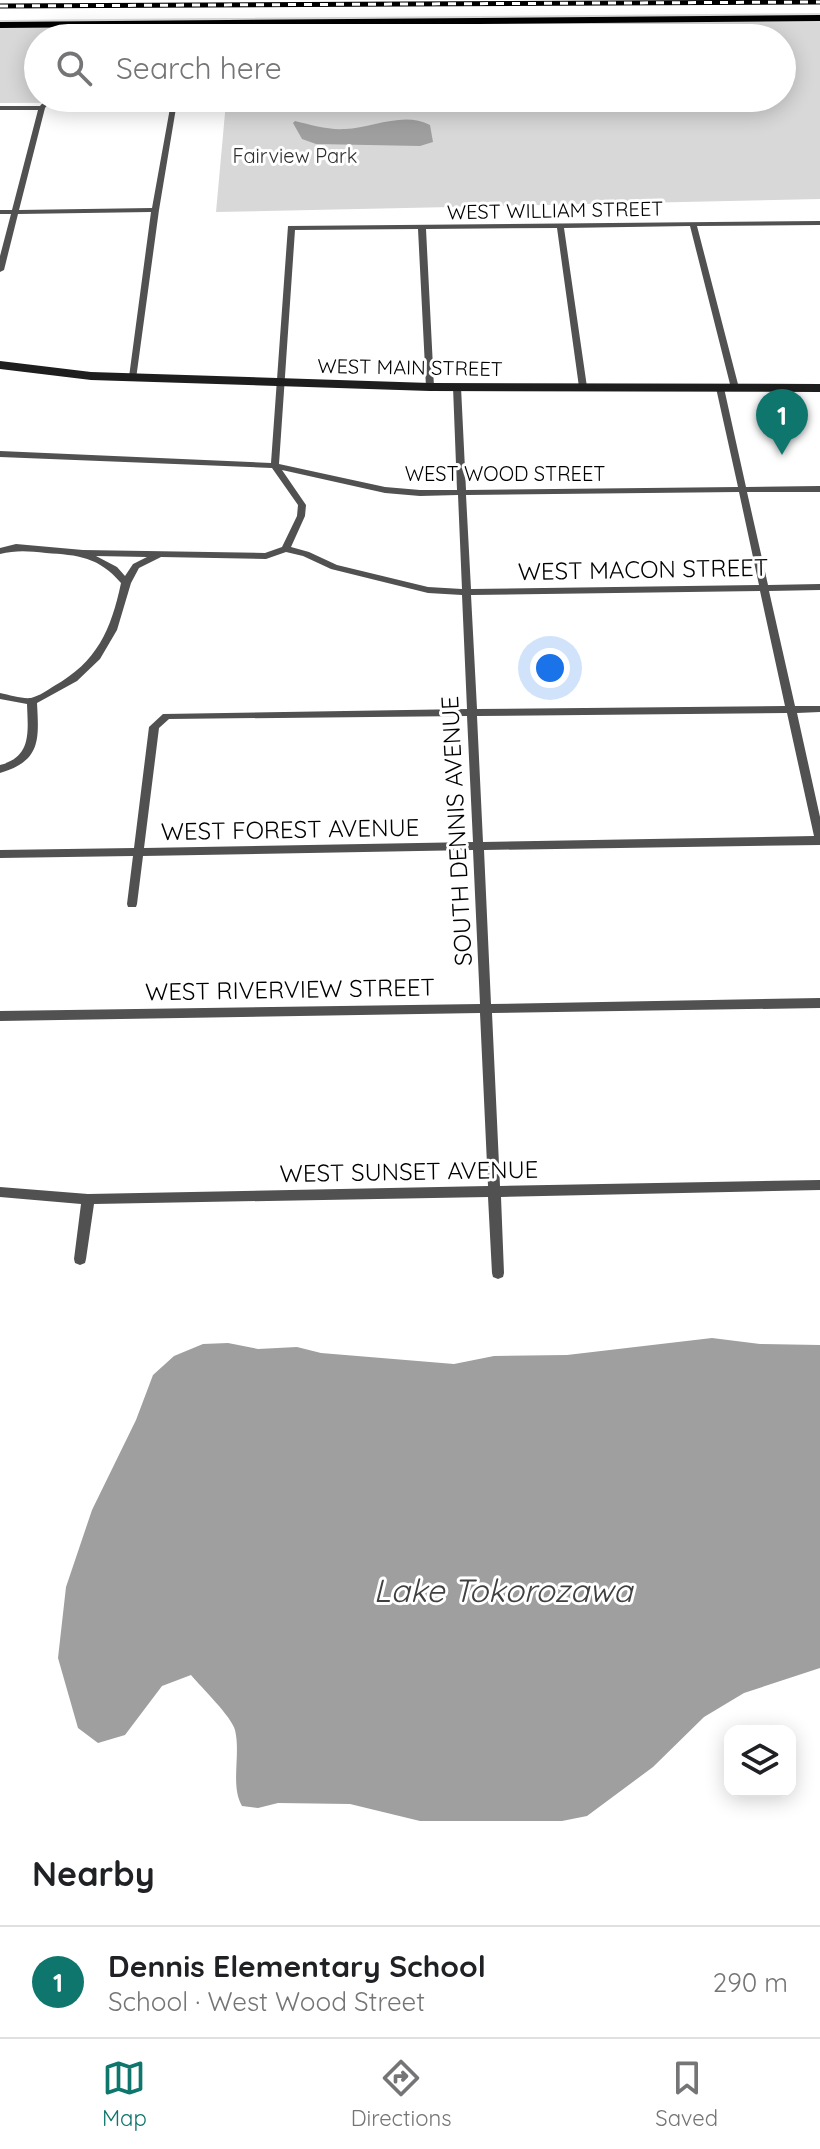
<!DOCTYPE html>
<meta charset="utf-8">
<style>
body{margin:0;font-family:Quicksand,sans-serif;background:#f6f6f6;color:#202124}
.controls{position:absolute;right:24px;bottom:24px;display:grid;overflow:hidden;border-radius:16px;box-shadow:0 4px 20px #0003}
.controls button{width:72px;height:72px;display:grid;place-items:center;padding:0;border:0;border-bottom:2px solid #e0e0e0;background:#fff;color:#202124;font:40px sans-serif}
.you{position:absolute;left:550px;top:668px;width:28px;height:28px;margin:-20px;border:6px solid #fff;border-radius:50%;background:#1a73e8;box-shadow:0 0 0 12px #1a73e833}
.badge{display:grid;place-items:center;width:52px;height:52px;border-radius:50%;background:#0f766e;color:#fff;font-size:26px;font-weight:700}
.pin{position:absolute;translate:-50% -66px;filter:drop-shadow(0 2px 4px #0008)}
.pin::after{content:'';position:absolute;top:42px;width:28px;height:24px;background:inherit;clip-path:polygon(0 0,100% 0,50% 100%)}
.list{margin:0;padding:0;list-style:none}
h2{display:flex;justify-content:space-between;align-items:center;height:104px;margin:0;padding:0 32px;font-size:34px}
h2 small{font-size:26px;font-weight:400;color:#757577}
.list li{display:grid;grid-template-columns:52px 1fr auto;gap:24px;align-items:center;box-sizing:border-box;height:112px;padding:0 32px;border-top:2px solid #e0e0e0}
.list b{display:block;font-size:30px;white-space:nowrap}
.list p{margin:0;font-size:26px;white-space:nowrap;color:#757577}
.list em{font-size:26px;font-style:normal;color:#757577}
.icon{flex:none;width:44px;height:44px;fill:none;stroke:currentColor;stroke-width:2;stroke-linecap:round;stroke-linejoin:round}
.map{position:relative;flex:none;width:820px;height:1821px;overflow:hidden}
.search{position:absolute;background:#fff;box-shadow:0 4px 20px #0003;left:24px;right:24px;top:24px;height:88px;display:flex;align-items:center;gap:20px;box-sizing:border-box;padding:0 28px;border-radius:44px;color:#757577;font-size:30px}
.sheet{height:216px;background:#fff}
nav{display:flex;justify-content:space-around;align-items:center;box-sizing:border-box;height:112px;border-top:2px solid #e0e0e0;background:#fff;font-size:22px;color:#757577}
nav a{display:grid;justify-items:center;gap:4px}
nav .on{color:#0f766e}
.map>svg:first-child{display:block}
.green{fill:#d8d8d8;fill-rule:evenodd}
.water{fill:#9f9f9f}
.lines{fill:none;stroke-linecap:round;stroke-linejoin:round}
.primary-casing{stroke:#dbdbdb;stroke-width:4}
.street{fill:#515151;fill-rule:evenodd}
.secondary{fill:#1e1e1e;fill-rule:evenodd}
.primary{fill:#000;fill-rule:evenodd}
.rail-casing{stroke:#000;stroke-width:5}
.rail{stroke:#fff;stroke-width:3;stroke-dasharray:8;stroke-linecap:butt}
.labels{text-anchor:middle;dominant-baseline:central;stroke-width:6;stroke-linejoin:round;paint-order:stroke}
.far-park-label{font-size:20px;fill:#2f2f2f;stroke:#fff}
.far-street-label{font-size:20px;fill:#000;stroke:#fff}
.street-label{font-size:24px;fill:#000;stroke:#fff}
.near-water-label{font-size:32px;font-style:italic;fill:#404040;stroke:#fff}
</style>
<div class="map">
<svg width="820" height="1821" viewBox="0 0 820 1821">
<rect width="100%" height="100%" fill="#fff"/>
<path class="green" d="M820 21V199L216 212 226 102 0 103V28ZM38 38H782V98H38Z"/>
<path class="water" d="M295 121C312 125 327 130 345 129 372 128 404 111 430 125L433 142 420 146 316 144 302 139 293 123Z
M712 1338 760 1344 820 1345V1668L744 1693 704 1717 653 1767 587 1816 562 1821H420L350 1804 278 1803 258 1808 242 1806C230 1785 241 1755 235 1730 232 1717 201 1687 191 1675L162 1686 125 1735 98 1743 78 1728 58 1658 66 1587 92 1510 136 1420 153 1375 174 1356 203 1344 228 1343 258 1349 297 1347 321 1353 454 1364 494 1356 567 1355Z"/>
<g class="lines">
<defs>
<path id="primary" d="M820 15V21L0 28V22Z"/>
</defs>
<use href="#primary" class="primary-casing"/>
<path class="street" d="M47 98H53L45 108 19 210 152 208 170 108 175 98H181L176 108 159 210 136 379H133L129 377 151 212 18 214 4 270 0 272V256L11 214H0V210H12L38 110H0V106H40Z
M820 221V225L697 226 739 388 735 390 731 388 690 226 564 228 587 387 583 389 579 387 557 228 426 229 434 387 430 389 426 387 418 229 295 230 279 464 385 487 420 490H457L453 387 457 385 461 387 466 490 738 487 716 388 720 386 724 388 746 487 820 486V492H747L768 585 820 584V590L769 591 795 706H820V712L797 713 820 817V845L484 850 491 1004 820 998V1008L492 1013 500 1186 820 1180V1190L501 1197 504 1273 503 1277 498 1279 493 1277 492 1273 488 1197 94 1204 86 1259 85 1263 80 1265 75 1263 74 1259 81 1204 0 1197V1187L88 1194 488 1186 480 1013 0 1021V1011L480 1004 473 850 143 856 137 904 136 907H128L127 904 133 856 0 858V850L134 848 149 727 163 714 467 709 462 595 428 593 331 569 303 556 286 552 266 559 161 557 139 568 131 583 117 630 100 659 77 681 37 703C39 740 41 761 0 773V765C32 757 28 732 27 704L0 699V693C10 695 22 699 31 698 39 696 48 690 54 686 97 662 111 630 121 583 99 557 78 555 46 553 29 551 16 550 0 554V548L16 544 83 550 265 553 282 547 297 516 298 505 272 468 0 457V451L271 463 288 226ZM282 470 385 493 420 496 458 495 462 589 428 587 337 565 309 552 291 547 305 516 306 505ZM739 492 759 585 471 589 466 495ZM96 556 147 557 133 564 125 576 117 567ZM760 591 785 706 477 709 471 595ZM787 713 814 836 483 842 477 716ZM467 716 473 842 144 848 159 728 169 719Z"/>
<path class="secondary" d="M0 361 91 372 430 383 820 384V392L430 391 91 380 0 369Z"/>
<use href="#primary" class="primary"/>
<defs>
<path id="rail" d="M0 6 820 2"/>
</defs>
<use href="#rail" class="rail-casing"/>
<use href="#rail" class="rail"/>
</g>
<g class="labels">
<g class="far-park-label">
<text x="295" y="155">Fairview Park</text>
</g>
<g class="far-street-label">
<text transform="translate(555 210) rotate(-1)">WEST WILLIAM STREET</text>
<text transform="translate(410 367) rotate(1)">WEST MAIN STREET</text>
<text x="505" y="473">WEST WOOD STREET</text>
</g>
<g class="street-label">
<text transform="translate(643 569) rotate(-1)">WEST MACON STREET</text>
<text transform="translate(290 829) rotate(-1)">WEST FOREST AVENUE</text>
<text transform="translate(456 831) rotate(-93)">SOUTH DENNIS AVENUE</text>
<text transform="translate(290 989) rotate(-1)">WEST RIVERVIEW STREET</text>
<text transform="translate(409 1171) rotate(-1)">WEST SUNSET AVENUE</text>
</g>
<g class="near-water-label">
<text x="503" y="1590">Lake Tokorozawa</text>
</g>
</g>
</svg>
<div class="controls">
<button><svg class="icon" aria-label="layers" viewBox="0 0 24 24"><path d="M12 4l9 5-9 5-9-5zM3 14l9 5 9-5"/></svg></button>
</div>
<div class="you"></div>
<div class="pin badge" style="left:782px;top:455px">1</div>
<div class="search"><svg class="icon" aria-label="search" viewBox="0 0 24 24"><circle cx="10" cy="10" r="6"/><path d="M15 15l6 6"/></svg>Search here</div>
</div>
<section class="sheet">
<h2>Nearby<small></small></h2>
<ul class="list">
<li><span class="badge">1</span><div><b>Dennis Elementary School</b><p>School · West Wood Street</p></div><em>290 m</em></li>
</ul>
</section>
<nav>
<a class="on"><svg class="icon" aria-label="map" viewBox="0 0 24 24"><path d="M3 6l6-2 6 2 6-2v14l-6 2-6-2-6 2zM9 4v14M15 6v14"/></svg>Map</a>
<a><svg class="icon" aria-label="directions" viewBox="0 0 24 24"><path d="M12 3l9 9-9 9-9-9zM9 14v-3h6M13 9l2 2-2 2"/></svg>Directions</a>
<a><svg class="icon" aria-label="saved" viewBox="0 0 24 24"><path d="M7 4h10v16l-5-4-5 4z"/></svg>Saved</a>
</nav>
